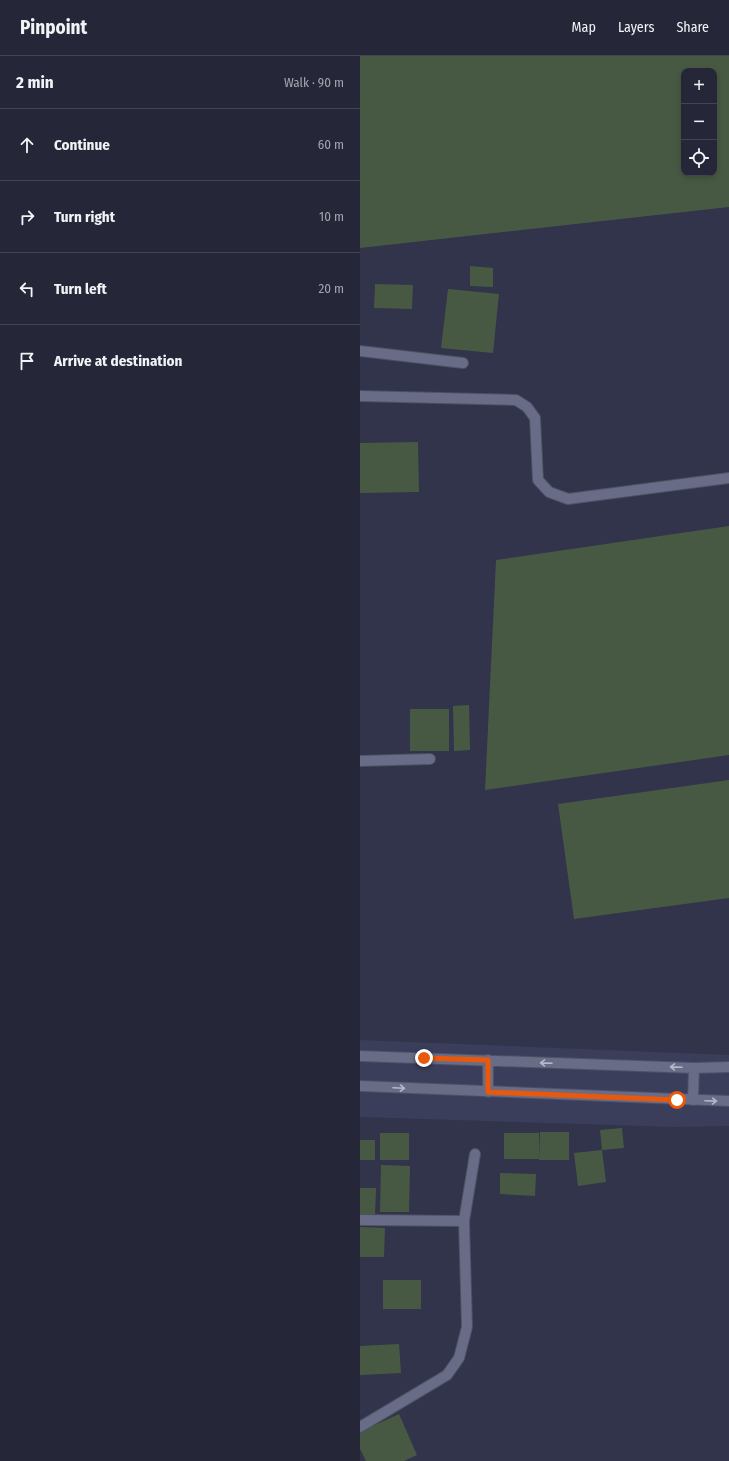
<!DOCTYPE html>
<meta charset="utf-8">
<style>
body{margin:0;font-family:"Fira Sans Condensed",sans-serif;background:#2d2f40;color:#f1f3f6}
.controls{position:absolute;right:12px;top:12px;display:grid;overflow:hidden;border-radius:8px;box-shadow:0 2px 6px #0003}
.controls button{width:36px;height:36px;display:grid;place-items:center;padding:0;border:0;border-bottom:1px solid #424453;background:#252738;color:#f1f3f6;font:20px sans-serif}
.stop{position:absolute;width:12px;height:12px;margin:-9px;border:3px solid #ea580c;border-radius:50%;background:#fff}
.stop.end{background:#ea580c;border-color:#fff;box-shadow:0 1px 4px #0008}
.list{margin:0;padding:0;list-style:none}
h2{display:flex;justify-content:space-between;align-items:center;height:52px;margin:0;padding:0 16px;font-size:17px}
h2 small{font-size:13px;font-weight:400;color:#a3a5ae}
.list li{display:grid;grid-template-columns:26px 1fr auto;gap:12px;align-items:center;box-sizing:border-box;height:72px;padding:0 16px;border-top:1px solid #424453}
.list b{display:block;font-size:15px;white-space:nowrap}
.list em{font-size:13px;font-style:normal;color:#a3a5ae}
.icon{flex:none;width:22px;height:22px;fill:none;stroke:currentColor;stroke-width:2;stroke-linecap:round;stroke-linejoin:round}
.map{position:relative;flex:none;width:369px;height:1405px;overflow:hidden}
header{display:flex;align-items:center;gap:24px;box-sizing:border-box;height:56px;padding:0 20px;background:#252738;border-bottom:1px solid #424453}
header strong{font-size:19px}
nav{display:flex;gap:22px;margin-inline-start:auto;font-size:14px}
main{display:flex}
aside{flex:1;background:#252738}
.map>svg:first-child{display:block}
.built{fill:#3a3e5b}
.building{fill:#485943;fill-rule:evenodd}
.lines{fill:none;stroke-linecap:round;stroke-linejoin:round}
.lane-casing{stroke:#4e5063;stroke-width:12}
.street-casing{stroke:#4e5063;stroke-width:12}
.lane{stroke:#686c86;stroke-width:10}
.street{stroke:#686c86;stroke-width:10}
.oneway{stroke:#b4b8c9}
.route{stroke:#ea580c;stroke-width:5}
</style>
<header>
<strong>Pinpoint</strong>
<nav><a>Map</a><a>Layers</a><a>Share</a></nav>
</header>
<main>
<aside>
<h2>2 min<small>Walk · 90 m</small></h2>
<ul class="list">
<li><svg class="icon" aria-label="ahead" viewBox="0 0 24 24"><path d="M12 20V5M6 11l6-6 6 6"/></svg><div><b>Continue</b></div><em>60 m</em></li>
<li><svg class="icon" aria-label="right" viewBox="0 0 24 24"><path d="M7 20v-9h11M14 6l5 5-5 5"/></svg><div><b>Turn right</b></div><em>10 m</em></li>
<li><svg class="icon" aria-label="left" viewBox="0 0 24 24"><path d="M17 20v-9H6M10 6l-5 5 5 5"/></svg><div><b>Turn left</b></div><em>20 m</em></li>
<li><svg class="icon" aria-label="arrive" viewBox="0 0 24 24"><path d="M6 21V4h12l-3 4 3 4H6"/></svg><div><b>Arrive at destination</b></div></li>
</ul>
</aside>
<div class="map">
<svg width="369" height="1405" viewBox="0 0 369 1405">
<rect width="100%" height="100%" fill="#31344b"/>
<path class="built" d="M0 984 369 999V1070L316 1071 0 1061Z"/>
<path class="building" d="M0 0H369V151L0 192ZM324 15H354V117H324Z
M110 210 133 212V231L110 230Z
M15 228 53 229 52 253 14 252Z
M88 233 139 238 133 297 81 292Z
M58 386 59 436 0 437V387Z
M369 470V699L125 734 136 504Z
M109 649 110 694 94 695 93 650Z
M50 653H89V695H50Z
M369 724V842L214 863 198 748Z
M262 1072 264 1092 242 1094 240 1074Z
M180 1076H209V1104H179Z
M20 1077H49V1104H20Z
M144 1077H179V1103H144Z
M0 1084H15V1104H0Z
M242 1094 246 1126 218 1130 214 1097Z
M21 1109 50 1110 49 1156H20Z
M140 1117 176 1118 175 1140 140 1138Z
M0 1132H16L15 1160H0Z
M0 1171 25 1172 24 1201H0Z
M23 1224H61V1253H23Z
M39 1288 41 1317 0 1319V1290Z
M39 1358 57 1399 44 1405H6L0 1393V1376Z"/>
<g class="lines">
<defs>
<path id="lane" d="M0 340 156 344 167 351 175 362 178 424 189 436 208 443 369 422"/>
<path id="street" d="M0 295 103 307
M0 705 70 703
M0 1000 334 1012 369 1011
M128 1004V1036
M0 1030 369 1045
M333 1044 334 1012
M0 1164 104 1165
M0 1371 87 1319 99 1302 107 1271 104 1165 115 1098"/>
</defs>
<use href="#lane" class="lane-casing"/>
<use href="#street" class="street-casing"/>
<use href="#lane" class="lane"/>
<use href="#street" class="street"/>
</g>
<defs><path id="oneway-shaft" d="M-6 0H5M1.5-3L5.5 0L1.5 3" fill="none" stroke-width="1.6" stroke-linecap="round" stroke-linejoin="round"/></defs>
<g class="oneway">
<use href="#oneway-shaft" transform="translate(186 1007) rotate(-178)"/>
<use href="#oneway-shaft" transform="translate(316 1011) rotate(-178)"/>
<use href="#oneway-shaft" transform="translate(39 1032) rotate(3)"/>
<use href="#oneway-shaft" transform="translate(351 1045) rotate(2)"/>
</g>
<g class="lines">
<path class="route" d="M64 1002 128 1004V1036L317 1044"/>
</g>
</svg>
<div class="controls">
<button>+</button>
<button>−</button>
<button><svg class="icon" aria-label="locate" viewBox="0 0 24 24"><circle cx="12" cy="12" r="6"/><path d="M12 2v4M12 18v4M2 12h4M18 12h4"/></svg></button>
</div>
<div class="stop" style="left:317px;top:1044px"></div>
<div class="stop end" style="left:64px;top:1002px"></div>
</div>
</main>
